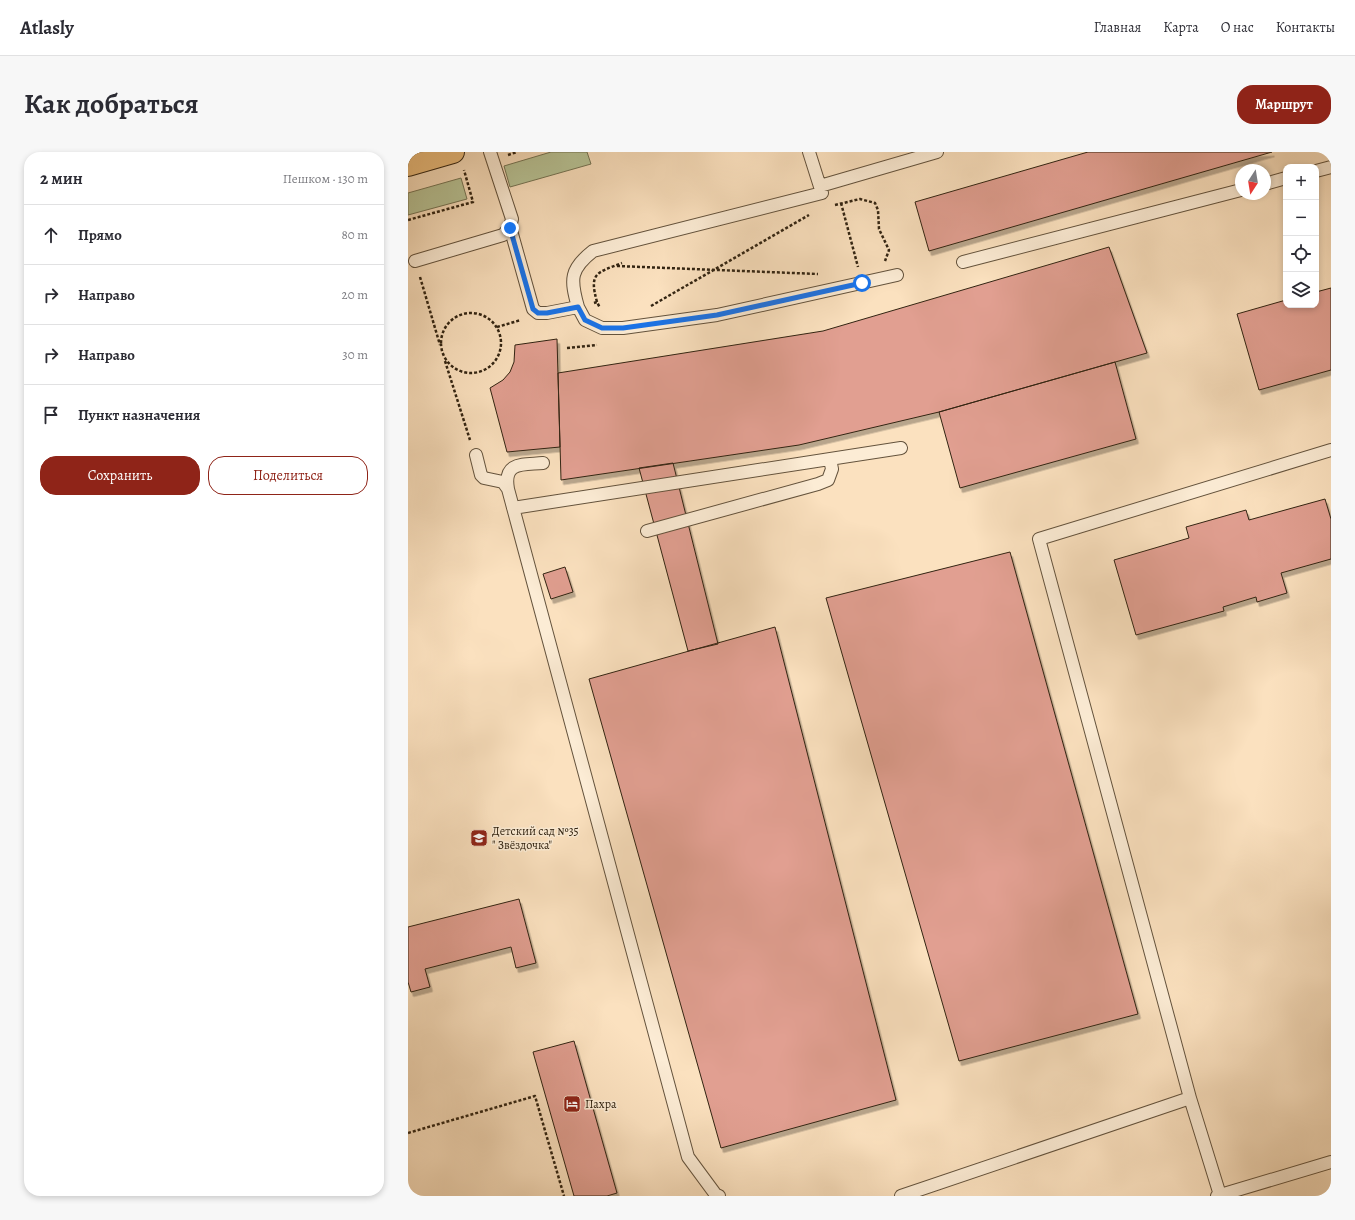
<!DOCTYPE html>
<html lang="ru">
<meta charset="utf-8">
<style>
body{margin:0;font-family:Alegreya,serif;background:#f7f7f7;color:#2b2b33}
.controls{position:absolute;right:12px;top:12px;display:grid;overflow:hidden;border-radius:8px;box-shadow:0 2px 6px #0003}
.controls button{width:36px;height:36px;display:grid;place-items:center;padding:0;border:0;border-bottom:1px solid #e1e1e2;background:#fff;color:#2b2b33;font:20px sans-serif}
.compass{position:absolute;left:827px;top:12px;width:36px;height:36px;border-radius:50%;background:#fff;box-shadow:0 2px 6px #0003;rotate:192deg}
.stop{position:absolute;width:12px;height:12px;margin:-9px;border:3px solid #1a73e8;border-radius:50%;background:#fff}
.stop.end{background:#1a73e8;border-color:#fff;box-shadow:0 1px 4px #0008}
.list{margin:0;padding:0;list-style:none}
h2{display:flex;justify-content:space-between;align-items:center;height:52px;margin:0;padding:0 16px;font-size:17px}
h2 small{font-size:13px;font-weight:400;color:#7c7c81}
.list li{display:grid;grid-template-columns:26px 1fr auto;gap:12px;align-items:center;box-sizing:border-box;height:60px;padding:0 16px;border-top:1px solid #e1e1e2}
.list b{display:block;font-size:15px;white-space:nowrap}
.list em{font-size:13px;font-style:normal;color:#7c7c81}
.actions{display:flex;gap:8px;padding:12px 16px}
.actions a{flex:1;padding:9px 0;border:1px solid #8f2418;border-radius:16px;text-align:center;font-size:14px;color:#8f2418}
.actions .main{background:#8f2418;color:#fff}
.icon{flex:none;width:22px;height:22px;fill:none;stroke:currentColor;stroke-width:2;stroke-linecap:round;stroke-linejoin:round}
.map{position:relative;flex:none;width:923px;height:1044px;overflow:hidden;border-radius:16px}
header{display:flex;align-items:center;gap:24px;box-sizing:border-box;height:56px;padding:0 20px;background:#fff;border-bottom:1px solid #e1e1e2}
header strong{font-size:19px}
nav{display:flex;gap:22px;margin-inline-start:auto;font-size:14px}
.intro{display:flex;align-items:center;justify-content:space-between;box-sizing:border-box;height:96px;padding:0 24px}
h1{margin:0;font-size:28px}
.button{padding:10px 18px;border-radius:16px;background:#8f2418;color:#fff;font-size:14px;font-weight:700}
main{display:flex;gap:24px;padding:0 24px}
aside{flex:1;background:#fff;border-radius:16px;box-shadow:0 2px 6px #0003}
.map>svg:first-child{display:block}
.green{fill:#b8c497;stroke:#757454}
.building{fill:#e19f91;stroke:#322412;filter:url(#shadow)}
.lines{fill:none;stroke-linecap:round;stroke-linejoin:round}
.service-casing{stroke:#64533d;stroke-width:14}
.primary-casing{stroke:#322412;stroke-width:24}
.path{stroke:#322412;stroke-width:2.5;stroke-dasharray:3 2;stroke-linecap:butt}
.service{stroke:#fcecd5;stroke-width:12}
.primary{stroke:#eec080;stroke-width:22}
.route{stroke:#1a73e8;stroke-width:5}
.labels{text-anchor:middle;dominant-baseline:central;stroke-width:3;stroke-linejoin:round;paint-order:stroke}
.poi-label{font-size:12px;fill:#322412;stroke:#fcecd5;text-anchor:start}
</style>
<header>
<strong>Atlasly</strong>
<nav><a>Главная</a><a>Карта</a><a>О нас</a><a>Контакты</a></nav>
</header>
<div class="intro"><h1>Как добраться</h1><a class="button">Маршрут</a></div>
<main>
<aside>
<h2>2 мин<small>Пешком · 130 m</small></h2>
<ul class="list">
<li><svg class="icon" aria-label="ahead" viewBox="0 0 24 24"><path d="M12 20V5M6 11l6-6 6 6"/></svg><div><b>Прямо</b></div><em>80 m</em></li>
<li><svg class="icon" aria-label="right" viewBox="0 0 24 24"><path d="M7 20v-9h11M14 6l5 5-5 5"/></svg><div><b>Направо</b></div><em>20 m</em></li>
<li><svg class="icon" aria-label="right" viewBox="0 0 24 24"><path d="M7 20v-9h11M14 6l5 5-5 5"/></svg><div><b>Направо</b></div><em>30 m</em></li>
<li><svg class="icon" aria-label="arrive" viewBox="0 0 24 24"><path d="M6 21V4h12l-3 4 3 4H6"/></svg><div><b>Пункт назначения</b></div></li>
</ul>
<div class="actions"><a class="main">Сохранить</a><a>Поделиться</a></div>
</aside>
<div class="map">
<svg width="923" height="1044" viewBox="0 0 923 1044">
<defs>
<filter id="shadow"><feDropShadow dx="2.5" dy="4.5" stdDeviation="0" flood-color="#0004"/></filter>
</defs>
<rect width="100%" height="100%" fill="#fbe1bf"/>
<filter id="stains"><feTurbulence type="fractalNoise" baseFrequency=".005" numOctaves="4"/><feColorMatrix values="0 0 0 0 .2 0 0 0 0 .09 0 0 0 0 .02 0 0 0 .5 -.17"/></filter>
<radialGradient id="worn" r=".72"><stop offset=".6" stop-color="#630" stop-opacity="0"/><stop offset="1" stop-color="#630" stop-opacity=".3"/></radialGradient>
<path class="green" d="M143 0H179L183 12 102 35 96 14Z
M53 26 59 47 0 63V41Z"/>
<path class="building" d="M680 0H864L521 99 507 50Z
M701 95 739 201 531 260 391 293 153 328 150 221 415 179Z
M923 136V218L851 238 829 162 878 148V153H908V140Z
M149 187 152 295 99 300 82 236 95 228 102 220 106 210 107 193Z
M707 210 728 287 552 336 531 260Z
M265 311 310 492 280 499 231 316Z
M917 347 923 367V407L873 421 879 441 849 450 848 445 815 455 816 459 728 483 706 408 781 386 778 375 838 358 841 368Z
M602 400 730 862 551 909 418 446Z
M157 415 165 440 143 447 135 422Z
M367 475 488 948 313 996 181 527Z
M111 747 128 811 108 816 103 795 17 817 22 835 3 840 0 830V775Z
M166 889 209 1041 199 1044H166L125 900Z"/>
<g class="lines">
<defs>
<path id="service" d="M908 19 923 15
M857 32 878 26
M412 34 529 0
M102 75 125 157 130 161H139L170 155 177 168 194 176H215L309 163 489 123
M7 109 95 83 102 75 104 67 82 0
M555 110 833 38
M170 155C162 127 162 117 185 99L414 41 401 0
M68 303 73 323 76 326 95 330 100 337
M135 311C115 313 95 309 100 337L280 1005 308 1043 311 1044
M105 356 493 296
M239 379 410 332 420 328 424 317 422 307
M812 1043 782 946 631 387 923 298
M493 1044 782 946
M809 1044 923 1010"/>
<path id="primary" d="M0 13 45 0"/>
</defs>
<use href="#service" class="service-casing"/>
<use href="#primary" class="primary-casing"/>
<path class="path" d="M100 3 109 0
M433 51 450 115
M427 53 452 47 467 51 470 58 471 77 481 98 477 109
M0 68 65 50 56 18
M209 114 410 122
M12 125 32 193
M189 150C181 121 188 121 214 111
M186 151 189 150 192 156
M243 154 401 63
M33 191a30 30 0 1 1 60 0a30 30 0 1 1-60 0Z
M89 175 113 168
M159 196 189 193
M37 209 62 288
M0 981 127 944 156 1044"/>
<use href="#service" class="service"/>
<use href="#primary" class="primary"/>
</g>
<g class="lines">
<path class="route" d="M102 76 125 157 130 161H139L170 155 177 168 194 176H215L309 163 454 131"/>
</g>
<defs>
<symbol id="school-square" viewBox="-11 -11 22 22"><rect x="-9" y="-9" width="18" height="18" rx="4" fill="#8f2418" stroke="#fcecd5"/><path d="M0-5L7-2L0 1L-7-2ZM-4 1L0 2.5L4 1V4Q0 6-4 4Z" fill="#fff"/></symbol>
<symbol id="hotel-square" viewBox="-11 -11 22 22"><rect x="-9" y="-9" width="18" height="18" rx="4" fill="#8f2418" stroke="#fcecd5"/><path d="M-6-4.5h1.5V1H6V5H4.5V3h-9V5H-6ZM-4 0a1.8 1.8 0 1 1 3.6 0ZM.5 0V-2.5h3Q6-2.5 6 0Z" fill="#fff"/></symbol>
</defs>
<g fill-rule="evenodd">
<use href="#school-square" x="61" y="676" width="20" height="20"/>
<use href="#hotel-square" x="154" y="942" width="20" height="20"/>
</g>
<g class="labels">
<g class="poi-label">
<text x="84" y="679">Детский сад №35<tspan x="84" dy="14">" Звёздочка"</tspan></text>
<text x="177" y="952">Пахра</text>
</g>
</g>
<rect width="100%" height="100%" filter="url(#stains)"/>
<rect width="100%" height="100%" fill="url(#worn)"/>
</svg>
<div class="controls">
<button>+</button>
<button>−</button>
<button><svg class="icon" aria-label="locate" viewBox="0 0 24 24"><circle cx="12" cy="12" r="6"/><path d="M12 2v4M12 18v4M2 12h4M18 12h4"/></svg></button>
<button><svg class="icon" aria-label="layers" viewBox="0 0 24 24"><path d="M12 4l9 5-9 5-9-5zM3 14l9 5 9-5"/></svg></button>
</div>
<svg class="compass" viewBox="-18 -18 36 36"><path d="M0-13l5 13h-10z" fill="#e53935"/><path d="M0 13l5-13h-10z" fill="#7c7c81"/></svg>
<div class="stop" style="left:454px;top:131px"></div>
<div class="stop end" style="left:102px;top:76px"></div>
</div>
</main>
